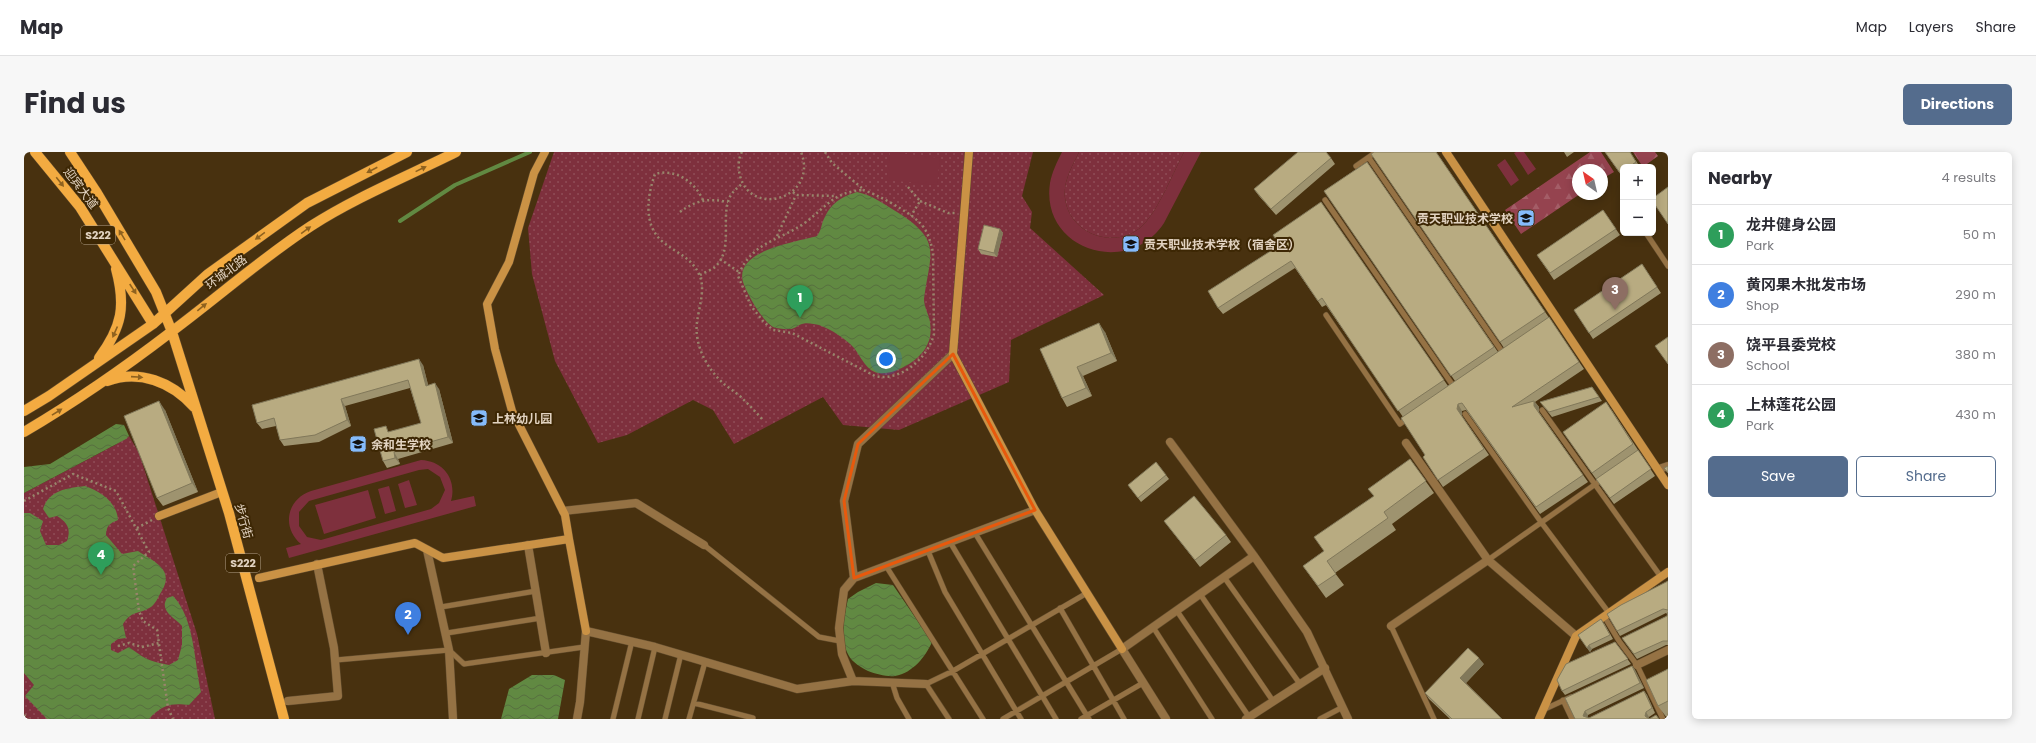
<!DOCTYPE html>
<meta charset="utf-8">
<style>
body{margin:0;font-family:Poppins,"Noto Sans SC",sans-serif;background:#f7f7f7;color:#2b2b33}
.controls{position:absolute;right:12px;top:12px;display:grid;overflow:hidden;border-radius:6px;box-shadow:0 2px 10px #0003}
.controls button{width:36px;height:36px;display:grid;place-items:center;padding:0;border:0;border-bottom:1px solid #e1e1e2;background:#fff;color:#2b2b33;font:20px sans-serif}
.compass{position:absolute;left:1548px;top:12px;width:36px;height:36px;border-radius:50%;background:#fff;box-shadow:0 2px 10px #0003;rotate:326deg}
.you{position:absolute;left:862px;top:207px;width:14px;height:14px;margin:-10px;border:3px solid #fff;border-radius:50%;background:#1a73e8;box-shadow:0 0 0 6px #1a73e833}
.badge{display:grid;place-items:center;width:26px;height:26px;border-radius:50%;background:#546c8d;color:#fff;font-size:13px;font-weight:700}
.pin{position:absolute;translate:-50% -33px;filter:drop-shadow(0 1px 2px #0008)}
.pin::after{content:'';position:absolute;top:21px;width:14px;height:12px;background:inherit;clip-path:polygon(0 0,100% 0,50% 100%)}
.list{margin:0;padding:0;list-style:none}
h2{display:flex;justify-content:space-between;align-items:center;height:52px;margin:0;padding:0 16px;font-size:17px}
h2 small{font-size:13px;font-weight:400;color:#7c7c81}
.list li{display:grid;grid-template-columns:26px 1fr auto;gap:12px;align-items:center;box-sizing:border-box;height:60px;padding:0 16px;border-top:1px solid #e1e1e2}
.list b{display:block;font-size:15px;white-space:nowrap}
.list p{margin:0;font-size:13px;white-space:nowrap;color:#7c7c81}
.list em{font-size:13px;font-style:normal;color:#7c7c81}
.actions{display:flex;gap:8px;padding:12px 16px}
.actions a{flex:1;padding:9px 0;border:1px solid #546c8d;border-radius:6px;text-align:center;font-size:14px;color:#546c8d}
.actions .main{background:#546c8d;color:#fff}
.map{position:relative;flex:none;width:1644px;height:567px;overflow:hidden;border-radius:6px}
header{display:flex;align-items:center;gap:24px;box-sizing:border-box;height:56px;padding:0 20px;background:#fff;border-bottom:1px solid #e1e1e2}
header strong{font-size:19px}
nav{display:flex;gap:22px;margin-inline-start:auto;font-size:14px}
.intro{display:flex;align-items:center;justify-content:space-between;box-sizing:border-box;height:96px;padding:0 24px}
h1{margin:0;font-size:28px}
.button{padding:10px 18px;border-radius:6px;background:#546c8d;color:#fff;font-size:14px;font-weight:700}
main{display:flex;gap:24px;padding:0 24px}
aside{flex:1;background:#fff;border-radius:6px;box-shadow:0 2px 10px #0003}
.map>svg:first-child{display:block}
.grass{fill:url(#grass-dots)}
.forest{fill:url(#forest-firs)}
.garden{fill:#7e303d;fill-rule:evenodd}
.water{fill:url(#water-waves)}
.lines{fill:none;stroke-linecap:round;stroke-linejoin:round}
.stream{stroke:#618942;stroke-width:4}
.lane-casing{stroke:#644e2f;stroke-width:6}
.street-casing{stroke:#644e2f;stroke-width:9}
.secondary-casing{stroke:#644e2f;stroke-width:9}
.primary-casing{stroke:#644e2f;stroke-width:11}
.path{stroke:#98856b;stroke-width:2.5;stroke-dasharray:2 3;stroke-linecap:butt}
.lane{stroke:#957244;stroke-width:5}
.street{stroke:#957244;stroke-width:8}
.secondary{stroke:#ca9245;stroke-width:8}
.primary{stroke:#f3ab41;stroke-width:10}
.wall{fill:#9e936f}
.shaded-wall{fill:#81785a}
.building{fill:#b8ab81;stroke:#81785a}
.oneway{fill:#8f621f}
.marked{fill:none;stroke:#e8590c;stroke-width:3;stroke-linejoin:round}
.labels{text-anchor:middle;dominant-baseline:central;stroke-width:4;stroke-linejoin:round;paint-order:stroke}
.shield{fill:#3d2704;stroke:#b09f88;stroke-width:1}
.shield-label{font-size:11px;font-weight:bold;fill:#e2d3c1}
.street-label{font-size:12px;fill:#e2d3c1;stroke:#3d2704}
.poi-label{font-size:12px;font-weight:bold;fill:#e2d3c1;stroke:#3d2704;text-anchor:start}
</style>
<header>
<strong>Map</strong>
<nav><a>Map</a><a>Layers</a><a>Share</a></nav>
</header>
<div class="intro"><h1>Find us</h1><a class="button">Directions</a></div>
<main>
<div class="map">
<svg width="1644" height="567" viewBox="0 0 1644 567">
<defs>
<pattern id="grass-dots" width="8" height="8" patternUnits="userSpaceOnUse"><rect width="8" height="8" fill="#7e303d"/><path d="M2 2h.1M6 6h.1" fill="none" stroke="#904d57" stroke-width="1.8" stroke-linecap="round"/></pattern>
<pattern id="forest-firs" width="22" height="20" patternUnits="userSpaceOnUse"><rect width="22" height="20" fill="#95434f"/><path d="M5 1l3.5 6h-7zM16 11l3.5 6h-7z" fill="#a45d67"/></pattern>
<pattern id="water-waves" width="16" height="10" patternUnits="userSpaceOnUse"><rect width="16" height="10" fill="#618942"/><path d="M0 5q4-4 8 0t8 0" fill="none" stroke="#576f3f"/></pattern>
</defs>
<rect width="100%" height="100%" fill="#48310f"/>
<path class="grass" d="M530 0H1009L998 44 1008 60 1006 76 1080 143 987 188 985 230 875 278 819 273 799 245 710 292 689 258 669 248 603 283 574 291 531 209 508 122 504 76Z
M1055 0H1160C1149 21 1133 62 1116 76 1088 98 1045 81 1041 46 1039 29 1048 15 1055 0Z
M105 284 115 301 173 482 191 567H0V341L91 293Z"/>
<path class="forest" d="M1566 0H1577L1590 20 1578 27V18H1554V42H1556L1497 82 1481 58Z
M1609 0H1631L1634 4 1619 15Z"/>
<path class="garden" d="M866 0 916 6 913 33 863 28Z
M1038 0H1055C1048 15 1039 29 1041 46 1045 81 1088 98 1116 76 1133 62 1149 21 1160 0H1177L1140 71C1104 126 1016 98 1026 31 1028 20 1033 10 1038 0Z
M1492 0H1500L1512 17 1504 23 1490 1Z
M1481 7 1495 28 1487 34 1473 13Z
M397 308C420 309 433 328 427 349L450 344 452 354 265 406 262 396 277 392C257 375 263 347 287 339ZM404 317 416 325 421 338 415 351 407 357 297 388 283 385 275 374V360L285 349 395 318Z
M385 328 393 353 381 356 374 332Z
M365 334 372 359 361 362 354 337Z
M344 338 352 366 300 382 291 353Z"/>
<path class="water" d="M833 40C848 43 860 52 873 60 919 89 906 101 900 147 900 155 905 163 906 170 907 177 907 185 904 191 898 207 873 223 855 221 843 220 837 205 830 196 821 186 808 178 795 173 791 172 782 170 778 172 774 173 770 177 767 177 763 177 756 177 752 176 740 173 723 142 719 130 710 98 773 90 793 84 796 80 797 76 798 72 805 53 814 46 833 40Z
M92 272 100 273 105 284 102 287 0 341V315L26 312Z
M61 334C76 339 93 350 94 368 86 371 82 374 82 383L98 402 114 399C132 411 152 418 136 442 134 446 131 452 127 455 115 463 109 457 99 472L102 486 94 487 87 492V498L94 501 105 495C121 507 125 509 145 513L154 508 158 493V474C150 465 135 459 143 446L149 444C171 467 170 510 177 540L165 553C146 551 138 553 125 567H23L1 544 10 533 0 521V361H6L19 369 16 379 22 393H35L43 389C47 377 44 371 33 364L25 366 19 357C25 338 43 336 61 334Z
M852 431 869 433 908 490C902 504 889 521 871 524 863 525 852 522 844 519 838 516 828 510 825 504 815 486 820 466 824 447L834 440Z
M508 523H530L541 528 534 567H477L485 537Z"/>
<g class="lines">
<path class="stream" d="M376 69 431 33 506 0"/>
<defs>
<path id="lane" d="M1345 6 1479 201
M1332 14 1352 0
M1301 48 1430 235
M1622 81 1644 114
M1302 163 1376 272 1384 266
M1518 258 1637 425
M1441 262 1517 370 1585 461
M951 381 1065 567
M926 390 1032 567
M680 393 795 485 816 489
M904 399 921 440 997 567
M1464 408 1573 331
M862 414 959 567
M1200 425 1276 532
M1176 442 1249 549
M417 455 512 439
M1036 456 1100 567
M1153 459 1225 565
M1580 464 1595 489 1613 513 1639 567
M1367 474 1410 567
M1129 475 1188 567
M423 481 517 466
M312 508 425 498 440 512 560 495
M868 530 873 546 885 567
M1539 548 1548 567
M670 551 729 566
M1521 557 1547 545
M589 567 608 489
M614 567 631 495
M641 567 657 502
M665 567 681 510
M925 567 902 532 929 519 1063 441
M979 567 1098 497
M1057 567 1119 531
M1296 567 1319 555"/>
<path id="street" d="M1146 290 1230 404
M1382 291 1464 408
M1635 317 1644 314
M539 359 612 351 680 393
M504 393 522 501
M403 398 425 498 429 567
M830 426 1011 358
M1367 474 1464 408 1552 484
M1613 513 1644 498
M829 529 902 532
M264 549 314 544 310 496 293 412
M553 567 556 550 562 479 631 495 773 537 829 529 818 502 815 476 820 438 830 426 820 349 834 292 929 202
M1142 567 1098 497 1230 404 1283 480 1324 567
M1222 567 1301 516"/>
<path id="secondary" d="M945 0 929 202 1011 358 1098 497
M1422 0 1644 333
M135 364 195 341
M545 387 562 479
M235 426 391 391 419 406 545 387 541 363 488 259 471 197 463 152 485 110 510 21 521 0
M1515 567 1552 484 1644 420"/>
<path id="primary" d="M11 0 56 55 129 172
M46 0 73 41 132 140 148 180 205 361 260 567
M75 206C98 175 102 154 92 117
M83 229C115 217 148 230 170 255
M0 259 25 244 129 172 184 122 283 51 383 0
M0 280C51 250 100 216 147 180 194 145 238 106 287 74 332 45 384 24 432 0"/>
</defs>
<use href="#lane" class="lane-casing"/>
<use href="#street" class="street-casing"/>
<use href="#secondary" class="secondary-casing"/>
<use href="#primary" class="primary-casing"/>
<path class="path" d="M718 0C714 7 714 16 716 24 728 67 795 45 777 0
M801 0 808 11 839 37
M884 35 896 49 887 64
M839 38C853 42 885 60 895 70 903 77 907 90 909 101L910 182C904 206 877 230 851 224L768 181 749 178 739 169 727 154 714 124C728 89 756 89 782 70 803 54 810 40 839 38Z
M769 40 772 43 811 44
M679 48C671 30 651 16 631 22 623 44 619 74 639 90 652 101 667 105 675 122 682 136 675 155 673 170 670 193 683 217 700 232 705 236 711 240 717 245 724 252 731 259 738 267
M896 49 924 61H931
M656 60C672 48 685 46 704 50
M753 84 772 43
M696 107 715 120
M676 123C681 120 688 118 692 114 709 97 697 67 705 47 707 41 713 36 719 31
M0 349 49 322 92 339 125 400 109 414 115 459 119 469 133 478 144 556 149 567
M113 376 128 368
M94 494 105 491 118 495 135 491
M0 563 4 567"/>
<use href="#lane" class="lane"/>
<use href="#street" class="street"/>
<use href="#secondary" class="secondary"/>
<use href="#primary" class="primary"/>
</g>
<path class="wall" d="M1412 0 1560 217 1511 250 1515 255V260L1564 330 1516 362 1442 258 1438 259V264L1465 303 1419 335 1399 305 1401 303 1379 265 1302 153 1298 155 1271 116 1199 162 1194 156 1297 50 1424 234 1431 229 1300 39 1343 10 1474 200 1480 196 1476 190Z
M1540 0H1550L1543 5Z
M1581 0H1606L1616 15H1599V26Z
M1307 6 1311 12 1252 63 1235 44 1230 37Z
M1579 58 1596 83 1530 128 1513 103Z
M976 77 979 81 973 105 957 102 954 97Z
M1618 112 1637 141 1569 187 1550 158Z
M1081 180 1093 209 1059 224 1068 244 1043 255 1038 246 1016 197Z
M399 213 404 233 415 237 429 291 374 307 376 312 363 316 359 309 366 280 397 271 386 236 321 254 327 274 295 290 260 294 256 288 252 274 238 277 233 271Z
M1568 235 1578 249 1528 265 1516 250Z
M1587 257 1614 298 1572 327 1539 280Z
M141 258 174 340 139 354 133 346Z
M1614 298 1631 324 1590 352 1572 327Z
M1386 307 1410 341 1368 372 1372 378 1311 421 1320 433 1302 446 1279 414 1300 399 1350 344Z
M1142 323 1145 327 1117 350 1104 333Z
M1140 369 1202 383 1207 390 1176 415Z
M1644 429V493H1642L1613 507 1598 486 1643 464V462L1642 461 1596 484 1593 479Z
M1580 471 1589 487 1568 497 1566 500 1554 483Z
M1591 490 1607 512 1541 543 1538 539Z
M1460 512 1442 531 1478 567H1426L1405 547 1401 541Z
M1608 514 1611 518 1620 536 1564 563 1563 566H1565L1620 539 1623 543 1631 561 1625 565V566L1636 567H1551Z
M1644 517V565L1643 566 1634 554Z"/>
<path class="shaded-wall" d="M976 77 979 81 973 105 970 101Z
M1075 171 1081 180 1093 209 1087 201Z
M395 207 399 213 406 240 402 234Z
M1053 215 1059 224 1068 244 1062 236Z
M411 231 415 237 429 291 424 285Z
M317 247 321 254 327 274 323 268Z
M135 249 141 258 174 340 168 331Z
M1510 249 1515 255V260L1510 254Z
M1434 252 1438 259V264L1433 257Z
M370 300 374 307 376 312 371 306Z
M1565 493 1568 497 1566 500 1563 496Z
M1455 506 1460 512 1441 532 1436 526Z
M1608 514 1611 518 1620 536 1616 531Z
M1620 539 1623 543 1631 561 1628 556Z
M1561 559 1564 563 1563 567 1559 564Z
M1622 560 1625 565V567L1621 564Z"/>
<path class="building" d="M1274 0H1302L1307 6 1247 57 1230 37Z
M1350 0H1412L1521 160 1476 190 1347 2Z
M1581 0H1606L1612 10 1605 15H1599V19L1596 21Z
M1343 10 1470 195 1427 224 1300 39Z
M1644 35V72L1629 50V46Z
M1297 50 1420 228 1374 259 1298 146 1294 149 1267 109 1194 156 1184 139 1256 93 1249 83Z
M1579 58 1592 77 1526 121 1513 103Z
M960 73 976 77 970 101 954 97Z
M1618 112 1633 135 1565 181 1550 158Z
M1525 165 1555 210 1488 255 1510 249V254L1559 323 1512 355 1438 251 1434 252 1433 257 1460 297 1414 328 1399 305 1401 303 1377 266Z
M1075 171 1087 201 1053 215 1062 236 1038 246 1016 197Z
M1644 185V212L1631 194Z
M395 207 402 234 411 231 424 285 370 300 371 306 359 309 350 277 362 274 364 280 397 271 384 228 317 247 323 268 291 283 256 288 250 266 233 271 228 253Z
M1568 235 1575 245 1525 260 1516 250Z
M135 249 168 331 133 346 100 264Z
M1582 250 1609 292 1568 321 1539 280Z
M1614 298 1627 317 1586 346 1572 327Z
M1386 307 1402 329 1360 360 1364 366 1303 409 1312 422 1294 434 1279 414 1300 399 1290 385 1350 344 1344 337Z
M1132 310 1142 323 1114 346 1104 333Z
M1644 314V321L1640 316Z
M1170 344 1202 383 1171 408 1140 369Z
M1644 429V458L1639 457 1593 479 1583 462 1597 453Z
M1644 460V489H1639L1610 502 1598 486 1643 464Z
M1577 467 1586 483 1565 493 1563 496 1554 483Z
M1591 490 1604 507 1538 539 1533 528 1542 512Z
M1444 496 1455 506 1436 526 1477 566V567H1428L1401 541Z
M1608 514 1616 531 1561 559 1559 564 1565 566 1620 539 1628 556 1622 560 1621 564 1625 567 1632 563 1635 567H1551L1541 546Z
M1644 517V549L1634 554 1622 528Z"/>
<defs><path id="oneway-solid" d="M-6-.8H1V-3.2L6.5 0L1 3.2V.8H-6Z"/></defs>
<g class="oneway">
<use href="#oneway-solid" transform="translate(397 17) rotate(-26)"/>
<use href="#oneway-solid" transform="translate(348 18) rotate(153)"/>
<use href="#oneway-solid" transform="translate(36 30) rotate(51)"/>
<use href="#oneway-solid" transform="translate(282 78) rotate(-36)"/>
<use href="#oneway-solid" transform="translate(98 83) rotate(-121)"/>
<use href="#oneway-solid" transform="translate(236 84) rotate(144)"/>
<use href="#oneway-solid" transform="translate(109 137) rotate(57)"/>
<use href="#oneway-solid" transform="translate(178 155) rotate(-39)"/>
<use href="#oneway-solid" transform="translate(91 180) rotate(114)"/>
<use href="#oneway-solid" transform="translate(113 225) rotate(4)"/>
<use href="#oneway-solid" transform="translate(33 260) rotate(-32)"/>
</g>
<path class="marked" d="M929 202 1011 358 830 426 820 349 834 292Z"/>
<defs>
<symbol id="school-square" viewBox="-11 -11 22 22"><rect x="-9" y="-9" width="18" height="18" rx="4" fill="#85bbfb" stroke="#3d2704"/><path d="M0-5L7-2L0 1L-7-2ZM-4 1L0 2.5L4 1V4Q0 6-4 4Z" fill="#111"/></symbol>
</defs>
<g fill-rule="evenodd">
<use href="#school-square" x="1492" y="56" width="20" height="20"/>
<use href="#school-square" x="1097" y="82" width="20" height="20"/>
<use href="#school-square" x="445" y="256" width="20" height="20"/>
<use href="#school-square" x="324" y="282" width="20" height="20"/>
</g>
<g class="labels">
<g class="shield">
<rect x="57" y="74" width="34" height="18" rx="3"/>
<rect x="202" y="402" width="34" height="18" rx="3"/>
</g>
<g class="shield-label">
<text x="74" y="83">S222</text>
<text x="219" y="411">S222</text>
</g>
<g class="street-label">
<text transform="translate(57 36) rotate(53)">迎宾大道</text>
<text transform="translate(202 120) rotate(-37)">环城北路</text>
<text transform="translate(220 369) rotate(74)">步行街</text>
</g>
<g class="poi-label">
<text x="1489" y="66" text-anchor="end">贡天职业技术学校</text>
<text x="1120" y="92">贡天职业技术学校（宿舍区）</text>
<text x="468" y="266">上林幼儿园</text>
<text x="347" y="292">余和生学校</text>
</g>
</g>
</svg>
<div class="controls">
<button>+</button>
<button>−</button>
</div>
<svg class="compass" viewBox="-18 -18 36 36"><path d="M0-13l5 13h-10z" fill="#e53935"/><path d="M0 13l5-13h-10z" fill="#7c7c81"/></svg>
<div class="you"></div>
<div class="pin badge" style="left:776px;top:166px;background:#2e9e5b">1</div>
<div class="pin badge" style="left:384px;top:483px;background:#3f7fe0">2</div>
<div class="pin badge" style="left:1591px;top:158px;background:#8d6e63">3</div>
<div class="pin badge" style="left:77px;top:423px;background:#2e9e5b">4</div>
</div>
<aside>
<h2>Nearby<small>4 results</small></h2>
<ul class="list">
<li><span class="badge" style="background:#2e9e5b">1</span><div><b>龙井健身公园</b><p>Park</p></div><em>50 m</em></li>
<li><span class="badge" style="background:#3f7fe0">2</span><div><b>黄冈果木批发市场</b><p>Shop</p></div><em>290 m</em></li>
<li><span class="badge" style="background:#8d6e63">3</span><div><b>饶平县委党校</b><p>School</p></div><em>380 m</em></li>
<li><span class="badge" style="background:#2e9e5b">4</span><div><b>上林莲花公园</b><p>Park</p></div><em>430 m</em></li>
</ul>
<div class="actions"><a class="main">Save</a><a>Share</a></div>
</aside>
</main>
